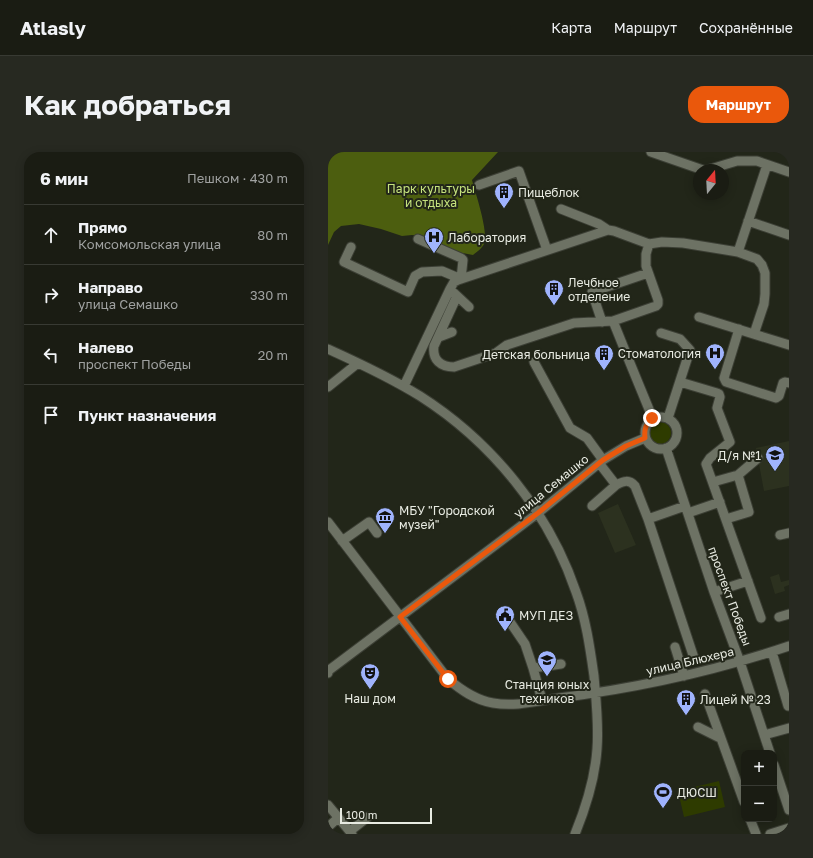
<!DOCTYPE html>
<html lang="ru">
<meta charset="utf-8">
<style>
body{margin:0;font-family:"Golos Text",sans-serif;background:#272921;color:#f1f3f6}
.controls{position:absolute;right:12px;bottom:12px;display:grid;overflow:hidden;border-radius:8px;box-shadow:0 2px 10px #0003}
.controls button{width:36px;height:36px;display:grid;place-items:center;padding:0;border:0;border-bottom:1px solid #383a33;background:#1a1c13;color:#f1f3f6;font:20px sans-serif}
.compass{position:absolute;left:365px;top:12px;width:36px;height:36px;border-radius:50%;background:#1a1c13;box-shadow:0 2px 10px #0003;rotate:18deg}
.scale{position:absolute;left:12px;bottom:10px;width:92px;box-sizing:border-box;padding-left:4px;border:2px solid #e8ebe2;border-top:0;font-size:11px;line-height:14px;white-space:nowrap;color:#e8ebe2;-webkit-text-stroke:3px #222619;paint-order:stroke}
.stop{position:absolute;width:12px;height:12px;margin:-9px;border:3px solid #ea580c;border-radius:50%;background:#fff}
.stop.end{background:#ea580c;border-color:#fff;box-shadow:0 1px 4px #0008}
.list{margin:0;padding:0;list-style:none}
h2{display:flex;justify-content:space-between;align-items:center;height:52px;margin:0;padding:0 16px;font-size:17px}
h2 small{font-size:13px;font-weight:400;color:#9fa1a0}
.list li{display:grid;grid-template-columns:26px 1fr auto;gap:12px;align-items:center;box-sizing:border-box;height:60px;padding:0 16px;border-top:1px solid #383a33}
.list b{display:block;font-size:15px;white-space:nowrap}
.list p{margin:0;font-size:13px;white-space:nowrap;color:#9fa1a0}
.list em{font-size:13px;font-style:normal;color:#9fa1a0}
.icon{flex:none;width:22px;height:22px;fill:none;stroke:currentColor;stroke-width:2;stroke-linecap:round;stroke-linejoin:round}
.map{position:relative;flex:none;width:461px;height:682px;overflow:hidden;border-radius:16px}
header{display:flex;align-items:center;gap:24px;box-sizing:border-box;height:56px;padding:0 20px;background:#1a1c13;border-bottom:1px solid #383a33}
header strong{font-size:19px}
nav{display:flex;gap:22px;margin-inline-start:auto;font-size:14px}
.intro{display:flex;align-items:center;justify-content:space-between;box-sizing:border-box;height:96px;padding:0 24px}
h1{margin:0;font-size:28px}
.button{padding:10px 18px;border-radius:16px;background:#ea580c;color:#fff;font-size:14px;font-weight:700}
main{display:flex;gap:24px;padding:0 24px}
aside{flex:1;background:#1a1c13;border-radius:16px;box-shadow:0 2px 10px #0003}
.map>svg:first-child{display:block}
.built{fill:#2c311f}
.green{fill:#2e3b00}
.forest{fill:#4c5e0f}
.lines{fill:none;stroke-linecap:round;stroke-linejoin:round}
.minor-casing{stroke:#3c3f35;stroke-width:11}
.minor{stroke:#6d7264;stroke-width:9}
.route{stroke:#ea580c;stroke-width:5}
.labels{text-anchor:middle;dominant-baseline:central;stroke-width:4;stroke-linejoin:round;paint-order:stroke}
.park-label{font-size:12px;fill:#c5e27d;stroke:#222619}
.poi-label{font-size:12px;fill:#e8ebe2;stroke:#222619;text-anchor:start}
.street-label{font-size:12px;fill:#e8ebe2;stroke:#222619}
</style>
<header>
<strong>Atlasly</strong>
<nav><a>Карта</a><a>Маршрут</a><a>Сохранённые</a></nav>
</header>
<div class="intro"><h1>Как добраться</h1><a class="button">Маршрут</a></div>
<main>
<aside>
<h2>6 мин<small>Пешком · 430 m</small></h2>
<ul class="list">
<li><svg class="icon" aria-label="ahead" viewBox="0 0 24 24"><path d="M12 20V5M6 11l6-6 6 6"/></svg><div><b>Прямо</b><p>Комсомольская улица</p></div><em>80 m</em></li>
<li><svg class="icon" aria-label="right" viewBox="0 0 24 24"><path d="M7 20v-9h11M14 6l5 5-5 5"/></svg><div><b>Направо</b><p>улица Семашко</p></div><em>330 m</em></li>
<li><svg class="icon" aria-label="left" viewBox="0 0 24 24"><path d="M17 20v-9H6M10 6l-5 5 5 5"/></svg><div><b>Налево</b><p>проспект Победы</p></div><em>20 m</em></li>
<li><svg class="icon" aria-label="arrive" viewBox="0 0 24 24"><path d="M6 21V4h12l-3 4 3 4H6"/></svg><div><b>Пункт назначения</b></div></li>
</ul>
</aside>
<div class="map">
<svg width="461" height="682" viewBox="0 0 461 682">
<rect width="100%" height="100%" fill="#222619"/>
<path class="built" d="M461 289V334L436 339 428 296Z
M290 352 308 393 287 401 270 361Z
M451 422 453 430 461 428V433L456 435 457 439 447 442 442 425Z"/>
<path class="green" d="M321 281a11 11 0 1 1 22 0a11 11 0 1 1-22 0Z
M391 629 397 655 356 665 350 639Z"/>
<path class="forest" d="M0 0H170L144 28C147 40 161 80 156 92 154 96 149 100 145 103L124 99 92 84 84 83 74 84 53 77 31 72 13 74 6 80 0 93Z"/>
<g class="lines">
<defs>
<path id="minor" d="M323 0 375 18
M379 18 409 9H429L461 20
M151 33 191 19 219 98
M233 57 271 72 280 78
M420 69 461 83
M23 95 16 110 80 140 87 124 94 120 114 119 133 127 135 108 133 106 90 87
M410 100 439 13
M126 141 141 155
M129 144 106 194C104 208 113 215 126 215L168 201 179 193 246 171 285 169 302 211 325 267
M371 165 461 193
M285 169 328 154 330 152V148L318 114V102L321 92 334 90 355 91 410 100 429 107 434 113 437 121V142L436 152 426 182
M274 170 264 140 320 121
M411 177 396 226 398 230 448 246 451 244 455 231 457 230 461 231
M333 181 352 187 362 198 340 266
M111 185 124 180
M0 197C31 211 63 226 92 244 164 290 221 360 248 440 258 467 262 496 266 524 268 548 271 573 269 597 267 627 258 655 247 682
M206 210 242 276 259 286 275 308
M352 230 389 241 391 242 392 245 389 256 402 290 382 306 378 312 433 466
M76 234 122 137 126 130 130 128 280 78 286 79 321 92
M0 235 30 211
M317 281a16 16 0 1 1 32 0a16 16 0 1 1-32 0Z
M338 296 386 440 412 510 442 601
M271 311 288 333C296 329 301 327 307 334L320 367 366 506
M410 323 430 306
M385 330 410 323 421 360 398 367
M264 354 288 333
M360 361 392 350
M320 367 357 354
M0 370 120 527C133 538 147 548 165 551 187 555 209 549 231 546 309 536 387 519 461 494
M452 383 461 381
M14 389 41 370 49 381
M386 440 420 429
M176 461 197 492 205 516 214 548
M451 465 461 462
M347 495 356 524
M444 500 460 554
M205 516 233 512
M0 521V519L210 361 275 308 298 294 317 286
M377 542 416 650
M370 575 392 586
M436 583 461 576
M446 613 461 658
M0 653 24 682
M422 667 428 682
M0 675 10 666
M22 679 40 665
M442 682 461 676"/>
</defs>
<use href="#minor" class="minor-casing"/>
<use href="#minor" class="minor"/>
</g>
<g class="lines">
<path class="route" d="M120 527 72 465 210 361 275 308 298 294 317 286C316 277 318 272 324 266"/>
</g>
<defs>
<symbol id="building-pin" viewBox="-11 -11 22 30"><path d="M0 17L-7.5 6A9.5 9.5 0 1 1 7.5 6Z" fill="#9fb3fd" stroke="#222619"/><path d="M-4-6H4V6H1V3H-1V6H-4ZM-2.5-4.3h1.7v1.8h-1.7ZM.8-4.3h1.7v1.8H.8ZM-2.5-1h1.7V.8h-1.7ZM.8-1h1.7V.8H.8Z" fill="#111"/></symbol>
<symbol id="hospital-pin" viewBox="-11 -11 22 30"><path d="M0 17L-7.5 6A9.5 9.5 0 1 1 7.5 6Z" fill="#9fb3fd" stroke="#222619"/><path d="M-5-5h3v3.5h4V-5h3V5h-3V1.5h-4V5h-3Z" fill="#111"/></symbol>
<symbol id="school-pin" viewBox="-11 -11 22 30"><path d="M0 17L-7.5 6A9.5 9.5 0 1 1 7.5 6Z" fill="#9fb3fd" stroke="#222619"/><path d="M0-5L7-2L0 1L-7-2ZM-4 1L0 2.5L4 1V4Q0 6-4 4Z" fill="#111"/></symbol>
<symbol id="museum-pin" viewBox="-11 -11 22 30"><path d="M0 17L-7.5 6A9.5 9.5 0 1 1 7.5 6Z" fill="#9fb3fd" stroke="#222619"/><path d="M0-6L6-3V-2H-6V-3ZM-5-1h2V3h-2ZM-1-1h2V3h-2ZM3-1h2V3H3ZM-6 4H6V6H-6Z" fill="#111"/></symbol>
<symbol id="civic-pin" viewBox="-11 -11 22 30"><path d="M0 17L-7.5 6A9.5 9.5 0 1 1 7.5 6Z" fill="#9fb3fd" stroke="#222619"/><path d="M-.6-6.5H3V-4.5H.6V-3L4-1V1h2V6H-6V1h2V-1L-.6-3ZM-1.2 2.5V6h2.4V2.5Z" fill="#111"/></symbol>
<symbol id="theatre-pin" viewBox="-11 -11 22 30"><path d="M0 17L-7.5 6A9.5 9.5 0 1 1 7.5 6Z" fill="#9fb3fd" stroke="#222619"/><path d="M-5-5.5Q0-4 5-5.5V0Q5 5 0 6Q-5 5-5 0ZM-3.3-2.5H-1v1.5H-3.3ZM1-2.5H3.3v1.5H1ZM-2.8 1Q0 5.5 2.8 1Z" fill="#111"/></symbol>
<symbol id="stadium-pin" viewBox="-11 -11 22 30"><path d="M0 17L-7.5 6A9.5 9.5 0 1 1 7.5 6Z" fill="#9fb3fd" stroke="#222619"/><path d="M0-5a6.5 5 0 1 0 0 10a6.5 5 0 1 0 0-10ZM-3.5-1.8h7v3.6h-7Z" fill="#111"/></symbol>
</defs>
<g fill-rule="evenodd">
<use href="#building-pin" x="165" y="29" width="22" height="30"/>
<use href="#hospital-pin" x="95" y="74" width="22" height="30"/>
<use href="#building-pin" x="215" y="126" width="22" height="30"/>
<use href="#hospital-pin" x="376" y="190" width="22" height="30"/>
<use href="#building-pin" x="265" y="191" width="22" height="30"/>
<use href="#school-pin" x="436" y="292" width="22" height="30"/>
<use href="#museum-pin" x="46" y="354" width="22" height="30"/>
<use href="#civic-pin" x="166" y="452" width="22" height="30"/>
<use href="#school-pin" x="208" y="497" width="22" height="30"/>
<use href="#theatre-pin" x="31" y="510" width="22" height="30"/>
<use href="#building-pin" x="347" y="536" width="22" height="30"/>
<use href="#stadium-pin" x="324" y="629" width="22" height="30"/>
</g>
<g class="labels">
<g class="park-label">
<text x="103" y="36">Парк культуры<tspan x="103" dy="14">и отдыха</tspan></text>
</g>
<g class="poi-label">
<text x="190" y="40">Пищеблок</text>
<text x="120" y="85">Лаборатория</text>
<text x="240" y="130">Лечбное<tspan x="240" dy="14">отделение</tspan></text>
<text x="373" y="201" text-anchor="end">Стоматология</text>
<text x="262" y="202" text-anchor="end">Детская больница</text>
<text x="433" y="303" text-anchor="end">Д/я №1</text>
<text x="71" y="358">МБУ "Городской<tspan x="71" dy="14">музей"</tspan></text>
<text x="191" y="463">МУП ДЕЗ</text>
<text x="219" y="532" text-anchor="middle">Станция юных<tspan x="219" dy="14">техников</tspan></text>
<text x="42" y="546" text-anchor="middle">Наш дом</text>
<text x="372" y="547">Лицей № 23</text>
<text x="349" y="640">ДЮСШ</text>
</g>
<g class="street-label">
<text transform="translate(223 334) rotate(-39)">улица Семашко</text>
<text transform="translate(402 444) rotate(70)">проспект Победы</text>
<text transform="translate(362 509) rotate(-13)">улица Блюхера</text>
</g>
</g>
</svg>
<div class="controls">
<button>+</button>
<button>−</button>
</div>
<svg class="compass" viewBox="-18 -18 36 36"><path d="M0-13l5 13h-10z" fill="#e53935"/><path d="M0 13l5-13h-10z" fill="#9fa1a0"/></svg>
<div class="scale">100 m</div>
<div class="stop" style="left:120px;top:527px"></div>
<div class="stop end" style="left:324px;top:266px"></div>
</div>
</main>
